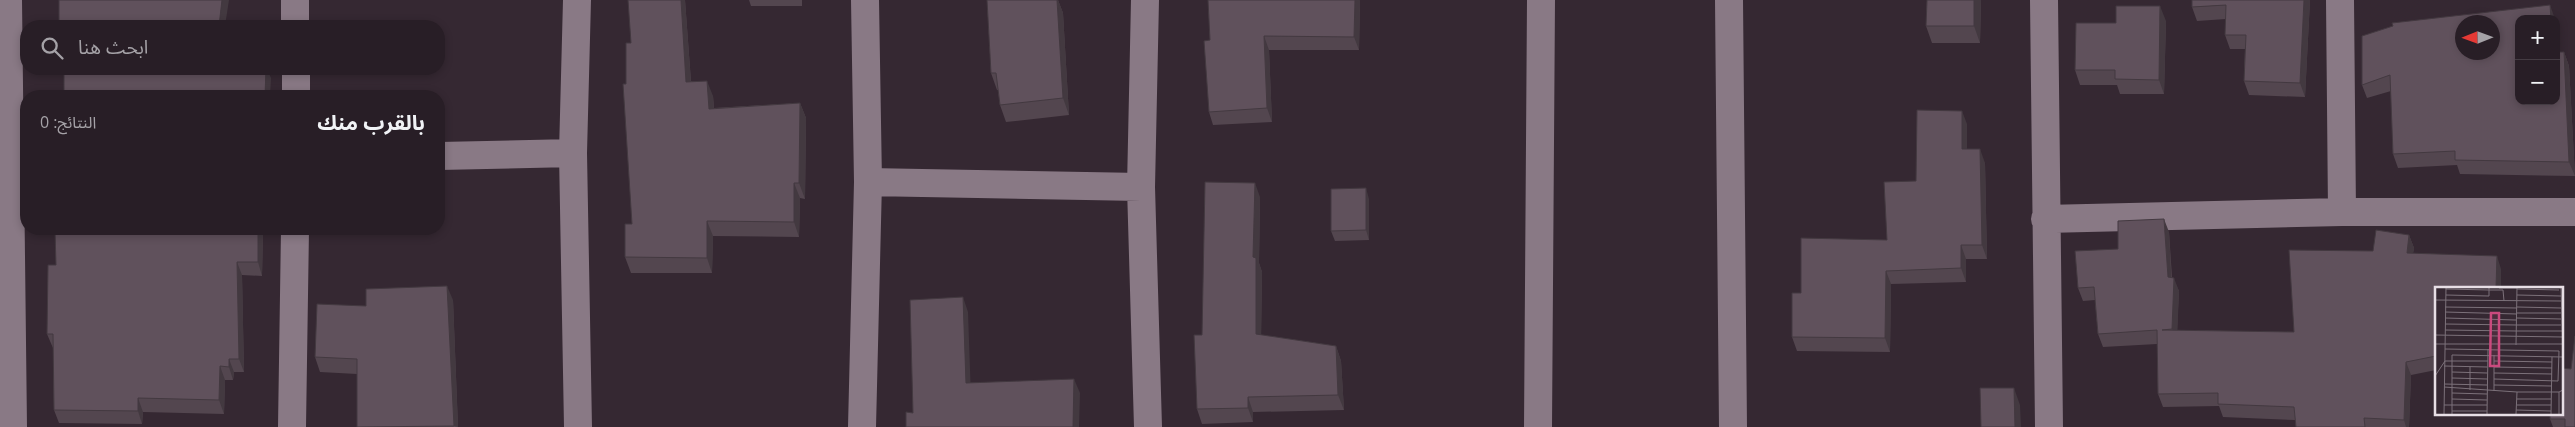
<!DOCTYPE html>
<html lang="ar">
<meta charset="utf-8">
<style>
body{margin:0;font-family:"Open Sans","Noto Sans Arabic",sans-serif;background:#30272e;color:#f1f3f6;direction:rtl}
.controls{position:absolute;right:15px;top:15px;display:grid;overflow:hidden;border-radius:10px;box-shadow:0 2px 8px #0003}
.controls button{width:45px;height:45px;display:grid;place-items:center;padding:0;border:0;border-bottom:1px solid #443c43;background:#281e26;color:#f1f3f6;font:25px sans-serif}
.compass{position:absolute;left:2455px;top:15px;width:45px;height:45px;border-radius:50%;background:#281e26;box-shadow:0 2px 8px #0003;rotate:269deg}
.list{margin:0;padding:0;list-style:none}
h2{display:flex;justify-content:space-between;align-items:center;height:65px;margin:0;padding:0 20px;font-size:21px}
h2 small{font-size:16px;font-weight:400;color:#a5a2a7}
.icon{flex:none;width:28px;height:28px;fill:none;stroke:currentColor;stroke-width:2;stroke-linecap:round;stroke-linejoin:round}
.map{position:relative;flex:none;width:2575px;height:427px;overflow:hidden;direction:ltr}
.search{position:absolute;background:#281e26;box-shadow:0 2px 8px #0003;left:20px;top:20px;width:425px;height:55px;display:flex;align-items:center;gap:12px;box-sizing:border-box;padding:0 18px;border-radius:20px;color:#a5a2a7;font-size:19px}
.panel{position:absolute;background:#281e26;box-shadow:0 2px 8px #0003;left:20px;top:90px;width:425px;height:145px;border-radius:20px;direction:rtl}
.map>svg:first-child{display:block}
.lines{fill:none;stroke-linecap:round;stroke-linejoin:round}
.minor{stroke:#897985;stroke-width:28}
.wall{fill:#53464f}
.shaded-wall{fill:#433940}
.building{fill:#60515c;stroke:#433940;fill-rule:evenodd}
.inset-road{fill:none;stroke:#7c717a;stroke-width:1}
.view{fill:#cb4a7e;fill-opacity:0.15;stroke:#cb4a7e;stroke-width:2.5}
.inset-edge{fill:none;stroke:#e7dee5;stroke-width:2.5}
</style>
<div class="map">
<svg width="2575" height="427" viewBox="0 0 2575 427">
<rect width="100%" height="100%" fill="#352832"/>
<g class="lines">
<path class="minor" d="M8 0 13 427
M295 0V26
M577 0 573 153 578 427
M1145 0 1141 187 1148 427
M1729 0 1733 427
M2044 0 2049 427
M2340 0 2342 212
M296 69V96
M439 156 573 153
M868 182 1141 187
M2045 219 2342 212H2575
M292 427 295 229
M862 427 868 182 865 0
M1538 427 1541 0"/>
</g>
<path class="wall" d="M685 0 691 81 713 96 714 108 800 103 806 118 805 199 800 198 799 237 713 236 712 273H631L625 257 632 224 626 84 631 43Z
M749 0H802V6H751Z
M987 0H1058L1063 13 1069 115 1006 122 1000 105 998 90H997L991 73Z
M1208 0H1360L1359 50H1269L1272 122 1213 125 1209 112 1210 40Z
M1927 0H1981L1980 43H1932L1926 26Z
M2310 0 2305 97 2249 95 2244 81 2245 49H2230L2225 35 2226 19 2197 21 2192 7Z
M2166 21 2164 94H2120L2117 85H2080L2075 70 2116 23Z
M2362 36 2556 101V36L2557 52H2564L2569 66 2575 176 2460 174 2457 165 2398 168 2393 154 2391 91 2367 98 2362 85Z
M1967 124V149L1985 163 1987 259H1966V282L1891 284 1890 352 1797 351 1792 337 1801 293 1887 240 1916 181Z
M1260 197 1259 263 1262 272 1261 335 1336 346 1341 361 1344 410 1253 412V422L1202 424 1197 409 1202 335Z
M1369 199V240L1335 241 1331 231Z
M58 229H262L263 232 262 276 242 275 244 372H234L233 380H225L224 414 143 412 142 424 59 423 54 410 53 348 47 334 56 265Z
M2169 232 2172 277 2179 291 2177 330 2294 332 2373 251 2409 235 2414 248 2413 253 2501 269V288H2436V370L2411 375 2409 427H2296L2295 420 2223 417 2219 406 2163 407 2158 394 2157 344 2103 347 2098 334 2095 300 2083 301 2078 288 2118 249Z
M453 300 458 427H357V374L320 372 315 357 366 306Z
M2561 413 2575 427H2553L2550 419Z"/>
<path class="shaded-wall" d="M222 0H229L225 26H219Z
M681 0H685L692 97 686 82Z
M1057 0H1058L1063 13 1069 115 1063 98Z
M1355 0H1360L1359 50 1354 37Z
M1974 0H1981L1980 43 1974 26Z
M2304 0H2310L2305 97 2300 83Z
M2550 5 2555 19H2551Z
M2160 6 2166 21 2164 94 2159 80Z
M1264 36 1269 50 1272 122 1267 108Z
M2564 52 2569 66 2575 176 2569 162Z
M266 69H267L271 78 270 96H265Z
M707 81 713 96 715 124 709 109Z
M800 103 806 118 805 199 799 183Z
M1962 111 1967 124V163L1962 149Z
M1980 149 1985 163 1987 259 1982 245Z
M794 183 800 198 799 237 794 222Z
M1255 183 1260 197 1259 263 1262 272 1261 349 1256 334 1253 257Z
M1366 188 1369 199V240L1366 230Z
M2164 219 2169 232 2172 291 2168 277Z
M707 221 713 236 712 273 707 258Z
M258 229H262L263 232 262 276 258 262Z
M2409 235 2414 248 2411 266 2407 253Z
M1961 245 1966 259V282L1961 268Z
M2497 256 2501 269V288H2496Z
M237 262 242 275 244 372 239 359Z
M1886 271 1891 284 1890 352 1885 338Z
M2174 278 2179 291 2177 342 2172 329Z
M447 286 453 300 458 427 454 426Z
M963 297 968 312 971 398 966 383Z
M1336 346 1341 361 1344 410 1338 395Z
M229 359 234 372 233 380 229 367Z
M2406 362 2411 375 2409 427H2406L2404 420Z
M220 366 225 380 224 414 219 400Z
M1074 379 1080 393 1079 427H1073Z
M2014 388 2020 405 2021 427H2015Z
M1248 397 1253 412V422L1248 408Z
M138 398 143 412 142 424 138 411Z"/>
<path class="building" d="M59 0H222L219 26H59Z
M628 0H681L686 82 707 81 709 109 800 103 799 183H794V222L707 221V258L625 257V224H632L623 84H626V43H631Z
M987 0H1057L1063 98 1000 105 996 73H991Z
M1208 0H1355L1354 37 1264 36 1267 108 1209 112 1204 41 1210 40Z
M1927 0H1974V26H1926Z
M2192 0H2304L2300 83 2244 81 2246 35H2225L2226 5 2192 7Z
M2550 5 2551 19H2519V101H2556V52H2564L2569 162 2455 160V151L2393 154 2390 75 2362 85V36L2393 26 2392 23ZM2462 22H2492V52H2462Z
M2116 6H2160L2159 80 2115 79V70H2075L2076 23H2116Z
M64 69H266L265 96H64Z
M1917 110 1962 111V149H1980L1982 245H1961V268L1886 271 1885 338 1792 337V293H1801V238L1887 240 1884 182 1916 181Z
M1205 182 1255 183 1253 257 1256 258V334L1336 346 1338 395 1248 397V408L1197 409 1194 335H1202Z
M1366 188V230L1331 231V189Z
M2164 219 2168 277 2174 278 2172 329 2162 330 2294 332 2289 250 2373 251 2376 230 2409 235 2407 253 2497 256 2496 288H2436V356L2406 362 2404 420 2364 418 2365 427H2296L2294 407 2218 404V393L2158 394 2157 330 2098 334 2094 287 2078 288 2075 251 2118 249V221Z
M58 229H258V262H237L239 359H229V367L220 366 219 400 138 398V411L54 410 53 334H47L48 265H56L55 231H58Z
M447 286 454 426 357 427V359L315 357 317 304 366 306V289Z
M963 297 966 383 1074 379 1073 427H906V412L913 413 910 300Z
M2575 336V427H2565V419H2550V413H2561V368L2571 369Z
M1980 388H2014L2015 427H1981Z"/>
<g transform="translate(2435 287)">
<rect width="128" height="128" fill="#352832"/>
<path class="inset-road" d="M126 0 128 65M64 1H82M11 2 54 3V0M82 2 124 3M11 8 54 9V3H68L69 14M82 8 126 9M0 13 126 14M10 20 82 21M82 20 126 21M10 25 82 27M82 26H126M10 31 81 33M81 31 126 32M10 37 81 38M81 38H126M10 43 81 44M81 44H128M0 48 128 50M0 57H128M81 58 82 0M10 62 124 64 123 94 59 92M59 74 117 75M9 79 52 80M59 80 117 81M17 85V68L128 70M59 86 117 87M0 89 10 74H53M17 91V85L52 86M9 97 52 98M59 98 117 99M9 100 82 105H124L128 103M35 103V80M59 104V68M17 106 52 107M17 112 52 113M82 112H116M9 118H52M82 118H116M81 123 116 124M17 124H52M9 127 11 0M17 127V91L52 92M52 127 53 62M81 127 82 105M116 127 117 70M124 127V105"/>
<path class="view" d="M56 26H64V79H55Z"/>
<rect width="128" height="128" class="inset-edge"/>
</g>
</svg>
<div class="controls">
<button>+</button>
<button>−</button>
</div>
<svg class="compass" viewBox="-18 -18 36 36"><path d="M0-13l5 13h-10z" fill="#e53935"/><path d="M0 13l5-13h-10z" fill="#a5a2a7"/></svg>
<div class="search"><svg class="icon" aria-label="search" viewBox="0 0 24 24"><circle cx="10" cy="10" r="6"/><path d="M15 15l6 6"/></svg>ابحث هنا</div>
<section class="panel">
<h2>بالقرب منك<small>النتائج: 0</small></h2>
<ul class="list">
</ul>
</section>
</div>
